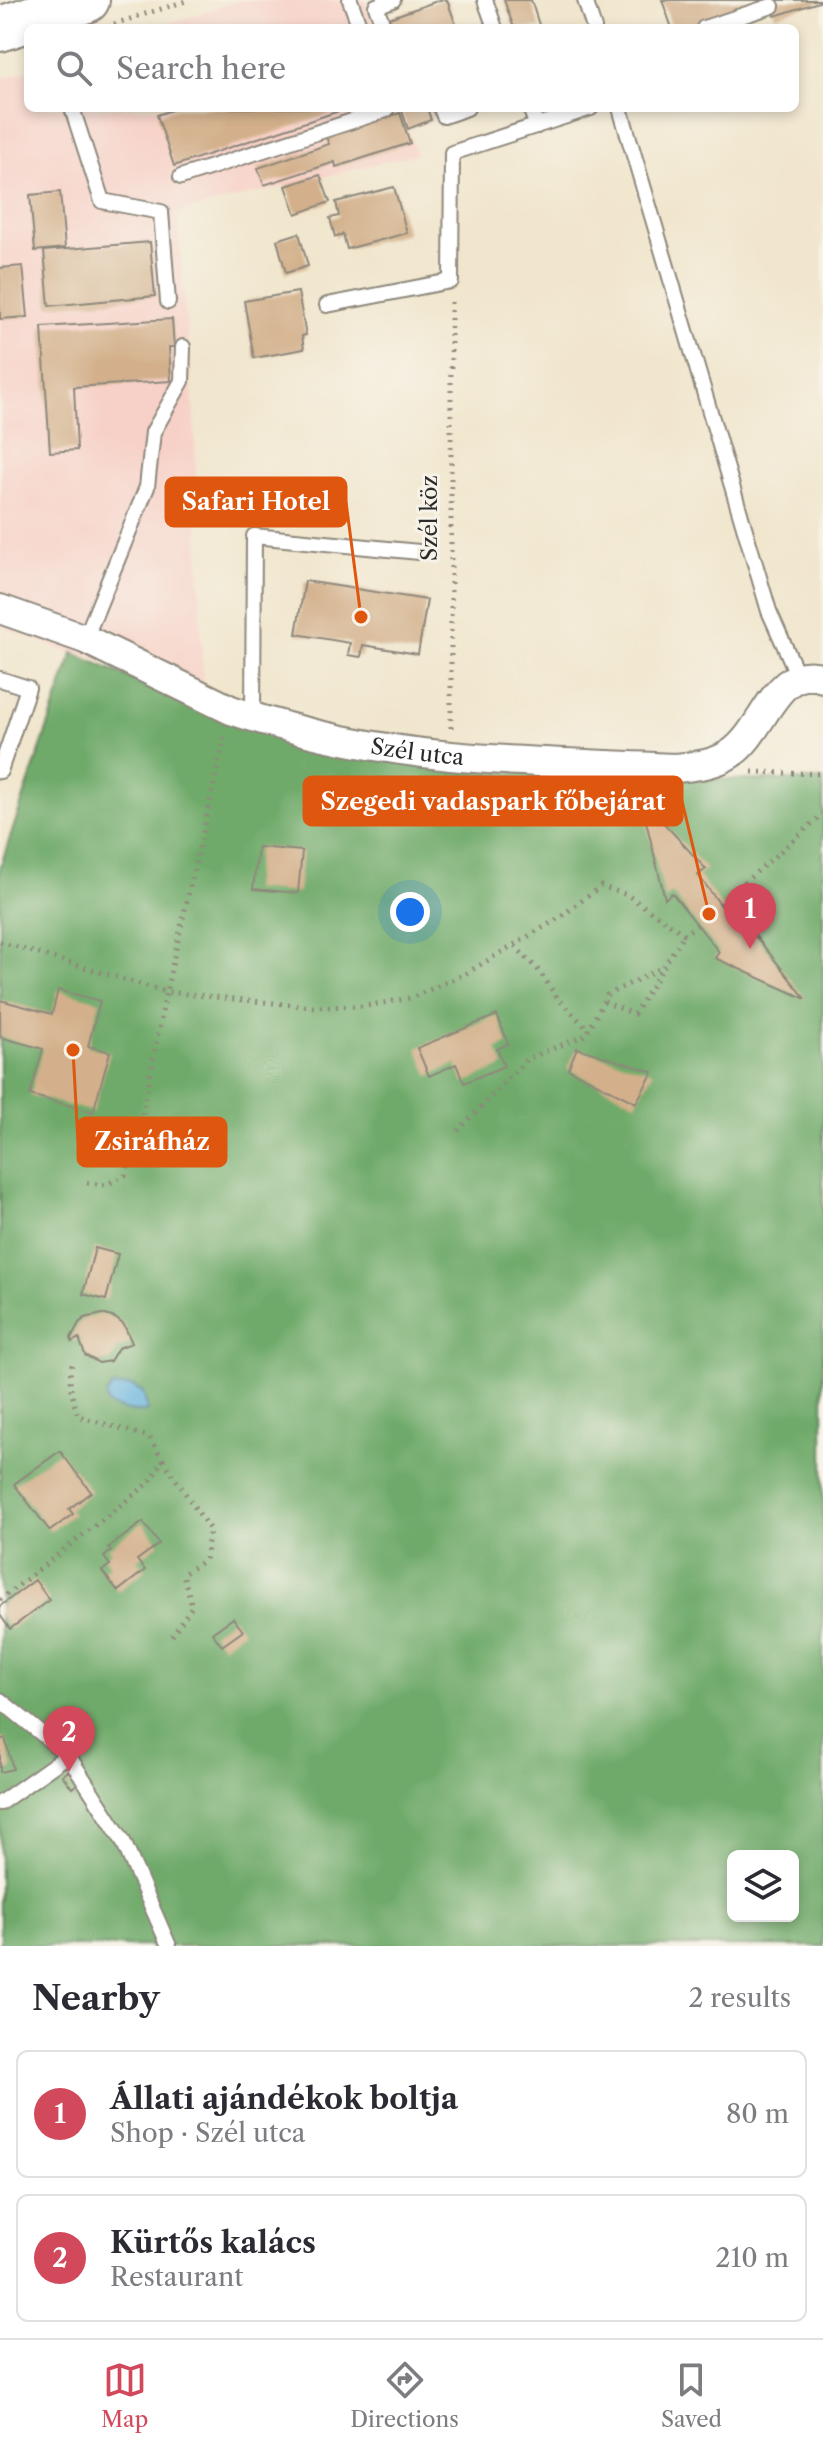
<!DOCTYPE html>
<meta charset="utf-8">
<style>
body{margin:0;font-family:"Libre Caslon Text",serif;background:#f2f2f3;color:#2b2b33}
.controls{position:absolute;right:24px;bottom:24px;display:grid;overflow:hidden;border-radius:12px;box-shadow:0 4px 12px #0003}
.controls button{width:72px;height:72px;display:grid;place-items:center;padding:0;border:0;border-bottom:2px solid #e1e1e2;background:#fff;color:#2b2b33;font:40px sans-serif}
.you{position:absolute;left:410px;top:912px;width:28px;height:28px;margin:-20px;border:6px solid #fff;border-radius:50%;background:#1a73e8;box-shadow:0 0 0 12px #1a73e833}
.badge{display:grid;place-items:center;width:52px;height:52px;border-radius:50%;background:#d1495b;color:#fff;font-size:26px;font-weight:700}
.pin{position:absolute;translate:-50% -66px;filter:drop-shadow(0 2px 4px #0008)}
.pin::after{content:'';position:absolute;top:42px;width:28px;height:24px;background:inherit;clip-path:polygon(0 0,100% 0,50% 100%)}
.list{margin:0;padding:0;list-style:none}
h2{display:flex;justify-content:space-between;align-items:center;height:104px;margin:0;padding:0 32px;font-size:34px}
h2 small{font-size:26px;font-weight:400;color:#7c7c81}
.list li{display:grid;grid-template-columns:52px 1fr auto;gap:24px;align-items:center;box-sizing:border-box;height:128px;margin:0 16px 16px;padding:0 16px;border:2px solid #e1e1e2;border-radius:12px}
.list b{display:block;font-size:30px;white-space:nowrap}
.list p{margin:0;font-size:26px;white-space:nowrap;color:#7c7c81}
.list em{font-size:26px;font-style:normal;color:#7c7c81}
.icon{flex:none;width:44px;height:44px;fill:none;stroke:currentColor;stroke-width:2;stroke-linecap:round;stroke-linejoin:round}
.map{position:relative;flex:none;width:823px;height:1946px;overflow:hidden}
.search{position:absolute;background:#fff;box-shadow:0 4px 12px #0003;left:24px;right:24px;top:24px;height:88px;display:flex;align-items:center;gap:20px;box-sizing:border-box;padding:0 28px;border-radius:12px;color:#7c7c81;font-size:30px}
.sheet{height:392px;background:#fff}
nav{display:flex;justify-content:space-around;align-items:center;box-sizing:border-box;height:112px;border-top:2px solid #e1e1e2;background:#fff;font-size:22px;color:#7c7c81}
nav a{display:grid;justify-items:center;gap:4px}
nav .on{color:#d1495b}
.map>svg:first-child{display:block}
.built{fill:#f7d1c8}
.forest{fill:#6faa6a;stroke:#4d6a4a;stroke-width:2;fill-rule:evenodd}
.water{fill:#65b3df;stroke:#486f85;stroke-width:2}
.building{fill:#d3b08b}
.lines{fill:none;stroke-linecap:round;stroke-linejoin:round}
.service-casing{stroke:#8e887c;stroke-width:18}
.minor-casing{stroke:#8e887c;stroke-width:32}
.primary-casing{stroke:#8e887c;stroke-width:48}
.path{stroke:#8e887c;stroke-width:5;stroke-dasharray:2 6;stroke-linecap:butt}
.service{stroke:#fff;stroke-width:14}
.minor{stroke:#fff;stroke-width:28}
.primary{stroke:#fff;stroke-width:44}
.labels{text-anchor:middle;dominant-baseline:central;stroke-width:6;stroke-linejoin:round;paint-order:stroke}
.street-label{font-size:22px;fill:#2b2b2b;stroke:#f7f3e8}
.leader{fill:none;stroke:#df570e;stroke-width:3}
.callout-dot{fill:#df570e;stroke:#f7f3e8;stroke-width:3}
.callout{fill:#df570e;stroke:#df570e;stroke-width:3}
.callout-label{font-size:24px;text-anchor:middle;font-weight:bold;fill:#fff}
</style>
<div class="map">
<svg width="823" height="1946" viewBox="0 0 823 1946">
<rect width="100%" height="100%" fill="#f7f3e8"/>
<filter id="ink" filterUnits="userSpaceOnUse"><feTurbulence type="fractalNoise" baseFrequency=".0125" numOctaves="2"/><feDisplacementMap in="SourceGraphic" scale="16" xChannelSelector="R" yChannelSelector="G"/><feConvolveMatrix kernelMatrix="1 2 1 2 8 2 1 2 1" color-interpolation-filters="sRGB"/></filter>
<filter id="wash" filterUnits="userSpaceOnUse"><feTurbulence type="fractalNoise" baseFrequency=".006" numOctaves="4" result="noise"/><feDisplacementMap in="SourceGraphic" scale="32" xChannelSelector="R" yChannelSelector="G"/><feGaussianBlur stdDeviation="1.8" result="paint"/><feColorMatrix in="noise" values="0 0 0 0 0 0 0 0 0 0 0 0 0 0 0 0 0 1.4 0 .05"/><feComposite in="paint" operator="in"/></filter>
<g filter="url(#wash)">
<rect width="100%" height="100%" fill="#f1e6cd"/>
<path class="built" d="M240 0H365L374 28H155Z
M28 70V108H401L416 154 177 213 194 410 203 682 62 650 0 626V79Z"/>
<path class="forest" d="M73 653 229 721 348 753 453 771 742 780H823V1946H0V867ZM733 1856H793V1916H733Z"/>
<path class="water" d="M132 1386 143 1392 148 1411C133 1414 120 1410 107 1404L106 1394 113 1387Z"/>
<g id="blocks">
<path class="building" d="M440 0H447L456 25 446 28H376L375 23Z
M504 0H531L540 28H514Z
M662 0H822V1L775 16 771 2 696 28H672Z
M177 108H345V109L174 166 157 115Z
M401 108H427L431 120 408 129Z
M400 113 410 143 336 167 335 162 264 185 258 168 329 144 326 137Z
M320 175 330 202 296 214 286 186Z
M394 187 407 233 347 249 343 234 335 237 330 218 339 216 336 202Z
M60 192 65 248 35 251 30 195Z
M299 233 308 266 286 273 277 240Z
M150 242 155 296 49 306 44 251Z
M23 266 28 317 0 319V268Z
M298 292 306 335 302 336 304 349 254 358 244 301Z
M172 319 174 347H169L171 381 74 387 77 450 50 452 42 327Z
M305 581 427 600 418 654 363 645 361 657 348 655 350 643 296 634Z
M640 797 706 869 698 875 720 904 740 927 745 923 806 999 715 958 719 952 672 893 665 899Z
M258 847 302 851 298 893 253 889Z
M58 990 100 1001 88 1046 110 1052 93 1112 30 1095 43 1049 0 1037V1000L52 1014Z
M497 1015 508 1044 497 1049 504 1066 464 1083 456 1064 429 1076 417 1048Z
M577 1048 653 1072 636 1103 568 1069Z
M95 1248 118 1254 106 1300 83 1294Z
M102 1314 115 1318 124 1325 132 1343 118 1348 110 1361 99 1363 85 1355 79 1338 72 1342 71 1338 79 1323 85 1318Z
M60 1451 91 1492 69 1509 73 1514 50 1531 14 1484Z
M143 1522 159 1544 137 1560 145 1570 118 1591 102 1571 110 1565 104 1557 111 1551 108 1548Z
M35 1580 49 1600 10 1629 0 1615V1606Z
M233 1618 243 1631 222 1646 212 1633Z
M5 1738 13 1769 0 1772V1740Z
M71 1770 80 1782 72 1788 62 1775Z"/>
</g>
</g>
<g filter="url(#ink)">
<use href="#blocks" fill-opacity="0" stroke="#8e887c" stroke-width="2"/>
<g class="lines">
<defs>
<path id="service" d="M350 0 359 25
M485 0 495 28
M585 0 594 28
M384 28 376 6 393 0
M704 28 772 6
M72 108 102 201 161 212 168 302
M441 108 444 116 467 108
M530 108 537 126
M620 108 769 611 798 676
M181 177 386 110V108
M327 305 451 281 452 153 591 108
M85 639 147 487 153 432 182 381 183 347
M0 679 28 688 0 771
M253 717 254 536 419 552
M0 1700 68 1755 123 1841 169 1946
M0 1803 68 1755"/>
<g id="minor">
<path id="s1" d="M0 609 85 639 231 710C302 734 377 749 451 756 526 763 601 764 676 768 695 766 713 765 730 754 765 732 775 662 823 678"/>
</g>
<path id="primary" d="M0 29 87 0"/>
</defs>
<use href="#service" class="service-casing"/>
<use href="#minor" class="minor-casing"/>
<use href="#primary" class="primary-casing"/>
<path class="path" d="M114 24 189 0
M451 728V302
M752 772 823 774
M720 904 823 814
M0 942 166 992 313 1007 365 1006 411 998 463 975 559 918 601 886 627 895 684 934 697 925
M515 946 539 971 559 1000 589 1030
M604 1002 634 1014 684 934
M458 1131 527 1059 586 1035 607 995 661 968
M87 1183 106 1185 125 1175 140 1128 166 992 225 736
M163 1460 210 1530 205 1560 183 1574 192 1606 172 1636
M0 1600 149 1483 163 1460 149 1437 78 1416C72 1397 66 1379 74 1359"/>
<use href="#service" class="service"/>
<use href="#minor" class="minor"/>
<use href="#primary" class="primary"/>
</g>
</g>
<g class="labels">
<g class="street-label">
<text transform="translate(429 518) rotate(-90)">Szél köz</text>
<text stroke="none"><textPath href="#s1" startOffset="444">Szél utca</textPath></text>
</g>
</g>
<path class="leader" d="M361 617L346 502M709 914L682 801M73 1050L78 1142"/>
<g class="callout-dot">
<circle cx="361" cy="617" r="8"/>
<circle cx="709" cy="914" r="8"/>
<circle cx="73" cy="1050" r="8"/>
</g>
<g class="callout">
<rect x="166" y="478" width="180" height="48" rx="8"/>
<rect x="304" y="777" width="378" height="48" rx="8"/>
<rect x="78" y="1118" width="148" height="48" rx="8"/>
</g>
<g class="callout-label">
<text x="256" y="510">Safari Hotel</text>
<text x="493" y="810">Szegedi vadaspark főbejárat</text>
<text x="152" y="1150">Zsiráfház</text>
</g>
</svg>
<div class="controls">
<button><svg class="icon" aria-label="layers" viewBox="0 0 24 24"><path d="M12 4l9 5-9 5-9-5zM3 14l9 5 9-5"/></svg></button>
</div>
<div class="you"></div>
<div class="pin badge" style="left:750px;top:949px">1</div>
<div class="pin badge" style="left:69px;top:1772px">2</div>
<div class="search"><svg class="icon" aria-label="search" viewBox="0 0 24 24"><circle cx="10" cy="10" r="6"/><path d="M15 15l6 6"/></svg>Search here</div>
</div>
<section class="sheet">
<h2>Nearby<small>2 results</small></h2>
<ul class="list">
<li><span class="badge">1</span><div><b>Állati ajándékok boltja</b><p>Shop · Szél utca</p></div><em>80 m</em></li>
<li><span class="badge">2</span><div><b>Kürtős kalács</b><p>Restaurant</p></div><em>210 m</em></li>
</ul>
</section>
<nav>
<a class="on"><svg class="icon" aria-label="map" viewBox="0 0 24 24"><path d="M3 6l6-2 6 2 6-2v14l-6 2-6-2-6 2zM9 4v14M15 6v14"/></svg>Map</a>
<a><svg class="icon" aria-label="directions" viewBox="0 0 24 24"><path d="M12 3l9 9-9 9-9-9zM9 14v-3h6M13 9l2 2-2 2"/></svg>Directions</a>
<a><svg class="icon" aria-label="saved" viewBox="0 0 24 24"><path d="M7 4h10v16l-5-4-5 4z"/></svg>Saved</a>
</nav>
